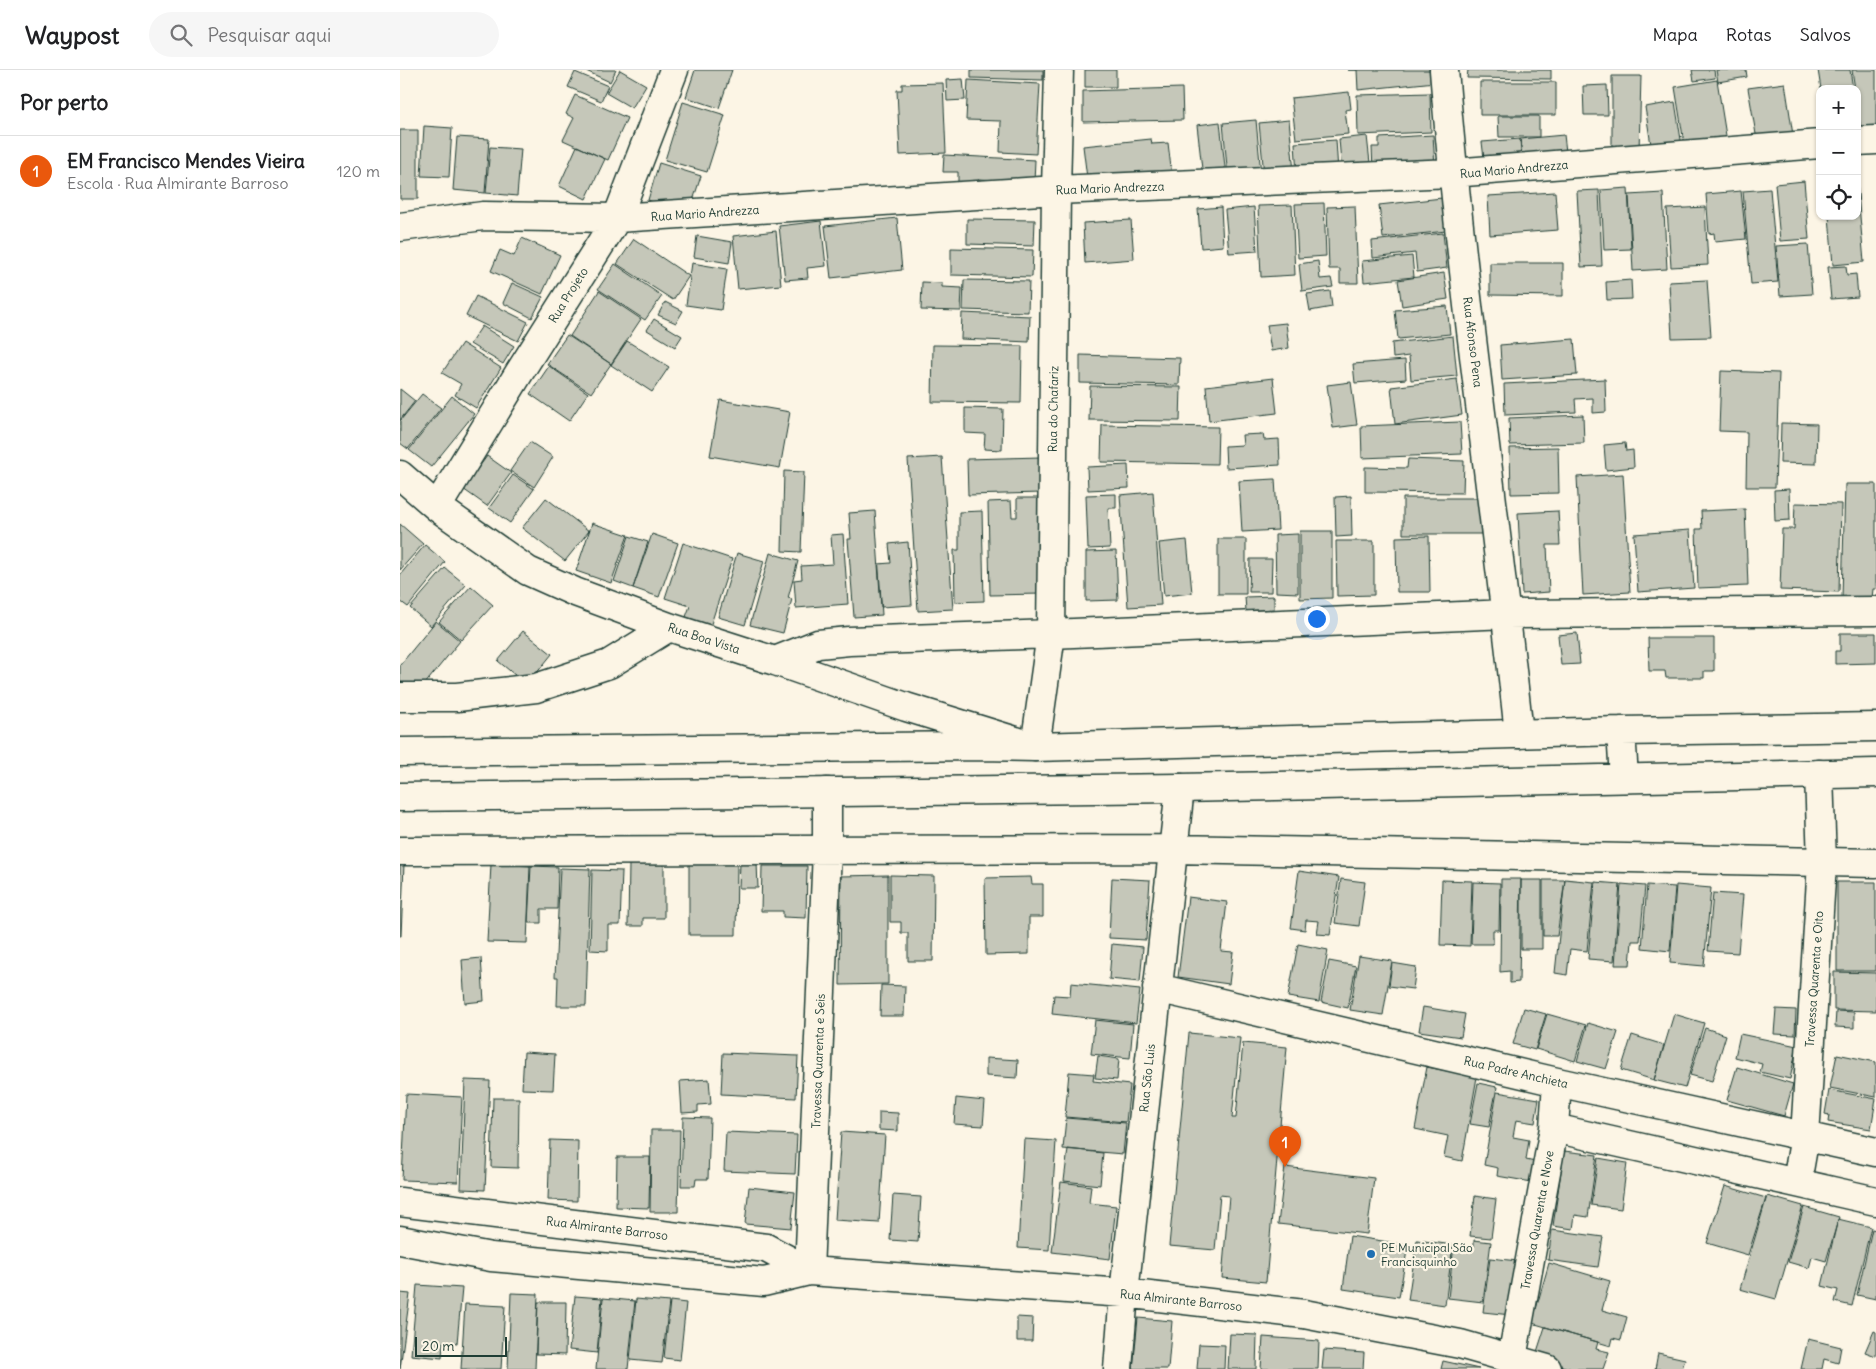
<!DOCTYPE html>
<html lang="pt">
<meta charset="utf-8">
<style>
body{margin:0;font-family:Delius,sans-serif;background:#f6f6f6;color:#202124}
.controls{position:absolute;right:15px;top:15px;display:grid;overflow:hidden;border-radius:10px;box-shadow:0 1px 4px #0004}
.controls button{width:45px;height:45px;display:grid;place-items:center;padding:0;border:0;border-bottom:1px solid #e0e0e0;background:#fff;color:#202124;font:25px sans-serif}
.scale{position:absolute;left:15px;bottom:12px;width:92px;box-sizing:border-box;padding-left:5px;border:2px solid #1f3d34;border-top:0;font-size:14px;line-height:18px;white-space:nowrap;color:#1f3d34;-webkit-text-stroke:4px #fcf5e5;paint-order:stroke}
.you{position:absolute;left:916px;top:548px;width:18px;height:18px;margin:-12px;border:4px solid #fff;border-radius:50%;background:#1a73e8;box-shadow:0 0 0 8px #1a73e833}
.badge{display:grid;place-items:center;width:32px;height:32px;border-radius:50%;background:#ea580c;color:#fff;font-size:16px;font-weight:700}
.pin{position:absolute;translate:-50% -41px;filter:drop-shadow(0 1px 2px #0008)}
.pin::after{content:'';position:absolute;top:26px;width:18px;height:15px;background:inherit;clip-path:polygon(0 0,100% 0,50% 100%)}
.list{margin:0;padding:0;list-style:none}
h2{display:flex;justify-content:space-between;align-items:center;height:65px;margin:0;padding:0 20px;font-size:21px}
h2 small{font-size:16px;font-weight:400;color:#757577}
.list li{display:grid;grid-template-columns:32px 1fr auto;gap:15px;align-items:center;box-sizing:border-box;height:70px;padding:0 20px;border-top:1px solid #e0e0e0}
.list b{display:block;font-size:19px;white-space:nowrap}
.list p{margin:0;font-size:16px;white-space:nowrap;color:#757577}
.list em{font-size:16px;font-style:normal;color:#757577}
.icon{flex:none;width:28px;height:28px;fill:none;stroke:currentColor;stroke-width:2;stroke-linecap:round;stroke-linejoin:round}
.map{position:relative;flex:none;width:1476px;height:1299px;overflow:hidden}
header{display:flex;align-items:center;gap:30px;box-sizing:border-box;height:70px;padding:0 25px;background:#fff;border-bottom:1px solid #e0e0e0}
header strong{font-size:24px}
nav{display:flex;gap:28px;margin-inline-start:auto;font-size:18px}
.search{width:350px;height:45px;background:#f6f6f6;display:flex;align-items:center;gap:12px;box-sizing:border-box;padding:0 18px;border-radius:28px;color:#757577;font-size:19px}
main{display:flex}
aside{flex:1;background:#fff}
.map>svg:first-child{display:block}
.building{fill:#c5c7b9;stroke:#1f3d34}
.lines{fill:none;stroke-linecap:round;stroke-linejoin:round}
.minor-casing{stroke:#1f3d34;stroke-width:31}
.major-casing{stroke:#1f3d34;stroke-width:31}
.minor{stroke:#fcf5e5;stroke-width:28}
.major{stroke:#fcf5e5;stroke-width:28}
.poi-dot{fill:#1f6fb2;stroke:#fcf5e5;stroke-width:2}
.labels{text-anchor:middle;dominant-baseline:central;stroke-width:4.5;stroke-linejoin:round;paint-order:stroke}
.street-label{font-size:12px;fill:#1f3d34;stroke:#fcf5e5}
.poi-label{font-size:12px;fill:#1f3d34;stroke:#fcf5e5;text-anchor:start}
</style>
<header>
<strong>Waypost</strong>
<div class="search"><svg class="icon" aria-label="search" viewBox="0 0 24 24"><circle cx="10" cy="10" r="6"/><path d="M15 15l6 6"/></svg>Pesquisar aqui</div>
<nav><a>Mapa</a><a>Rotas</a><a>Salvos</a></nav>
</header>
<main>
<aside>
<h2>Por perto<small></small></h2>
<ul class="list">
<li><span class="badge">1</span><div><b>EM Francisco Mendes Vieira</b><p>Escola · Rua Almirante Barroso</p></div><em>120 m</em></li>
</ul>
</aside>
<div class="map">
<svg width="1476" height="1299" viewBox="0 0 1476 1299">
<rect width="100%" height="100%" fill="#fcf5e5"/>
<filter id="ink" filterUnits="userSpaceOnUse"><feTurbulence type="fractalNoise" baseFrequency=".02" numOctaves="2"/><feDisplacementMap in="SourceGraphic" scale="10" xChannelSelector="R" yChannelSelector="G"/><feConvolveMatrix kernelMatrix="1 2 1 2 8 2 1 2 1" color-interpolation-filters="sRGB"/></filter>
<g filter="url(#ink)">
<path class="building" d="M184 0H216L210 12Z
M220 0 246 15 232 38 206 23Z
M295 0H332L319 38 286 27Z
M571 0H643V10L571 8Z
M685 0H716V17H685Z
M948 0H1034L1035 12 958 20 957 0Z
M1068 0H1151V9L1067 8Z
M1292 0H1314L1315 8 1294 11Z
M1316 0H1346L1347 7 1318 12Z
M1418 0H1450L1453 19H1421Z
M1452 0H1476V58L1461 60 1457 34V19H1455Z
M175 2 208 16 201 31 168 17Z
M1212 6H1241L1239 81H1212Z
M563 9 565 30 547 31 546 10Z
M568 10 640 14 636 84 600 82 601 51 566 50Z
M1317 10 1327 72 1285 79 1275 17Z
M1080 12H1156V45H1080Z
M543 13 546 83 500 85 497 20H502V14Z
M1385 13 1393 65 1357 70 1348 18Z
M1207 15 1208 45H1184L1183 16Z
M782 18 783 50 683 52V21Z
M949 22 951 39 945 40 948 64 896 69 891 28Z
M1030 23 1031 62 958 65 957 25Z
M175 25 227 48 208 90 163 70 174 48 166 44Z
M283 32 325 45 307 102 265 90Z
M1275 32 1282 76 1252 81 1245 37Z
M1098 46H1139V67H1099Z
M856 50 861 104 828 108 823 53Z
M889 50 894 102 864 105 859 53Z
M820 52 826 106 803 108 797 55Z
M24 56 52 58 49 107 21 106Z
M0 60H18V129H0Z
M1033 65 1035 97 973 100 972 77H979V68Z
M1164 65 1167 90 1123 93 1120 69Z
M967 66 971 102 942 105 939 69Z
M57 67 89 69 85 123 53 120Z
M751 69 752 74 768 73 772 106 688 116 683 76Z
M1120 69 1122 94 1085 97 1082 72Z
M936 70 938 102 897 105 895 73Z
M177 76 205 89 186 129 159 116Z
M90 77 121 79 117 126 86 123Z
M544 85 635 90 634 112 579 109 578 121 558 120V102H543Z
M259 93 301 106 289 143 248 130Z
M1404 111 1409 169 1380 171 1375 114Z
M1457 112 1464 192 1433 195 1429 146H1457Z
M1228 118 1231 179 1204 180 1201 120Z
M1370 119 1378 212 1351 214 1343 121Z
M1199 120 1202 196 1181 197 1177 121Z
M1341 121 1346 169 1315 172 1314 163 1309 164 1306 124Z
M1155 122 1158 160 1090 165 1088 126Z
M1263 123 1267 199 1233 201 1229 125Z
M1042 128 1046 161 983 168 979 135Z
M924 133 926 186 898 188 895 134Z
M892 135 895 205 861 207 858 136Z
M955 136 958 213H940V199H929L927 137Z
M821 137 823 176 801 178 798 139Z
M854 137 857 181 829 183 825 140Z
M1305 137 1308 195 1271 197 1267 139Z
M497 148 502 200 431 208 425 156Z
M567 149 635 150 634 176 567 174Z
M731 150 734 189 685 193 683 153Z
M421 151 426 196 407 198 408 208 385 210 379 156Z
M376 161 381 215 338 219 333 166Z
M1043 163 1047 198 1017 202 1015 183 973 188 972 171Z
M297 166 332 172 329 193 294 187Z
M122 168 160 185 142 224 91 201 100 180 114 186Z
M234 169 289 206 273 230 217 194Z
M1408 174 1412 224 1380 226 1376 176Z
M551 178 633 180 632 207 551 205Z
M1012 186 1014 207 964 212 962 191Z
M918 191 920 209 931 208 933 217 902 221 899 194Z
M292 193 327 199 321 240 286 235Z
M1090 193H1163V226L1090 225Z
M215 194 262 226 245 250 198 219Z
M1446 196 1447 205 1456 204 1458 227 1431 229 1428 197Z
M1044 203 1048 229 1002 236 998 210Z
M564 210 629 211 628 242 563 240Z
M1231 210 1232 229 1207 230 1206 212Z
M1307 210 1311 267 1272 268 1269 212Z
M522 212 542 213V217L562 218 561 241 521 240Z
M112 213 143 227 132 248 103 233Z
M199 221 241 249 211 294 170 266Z
M930 221 932 237 910 241 907 224Z
M76 226 128 252 118 271 66 246Z
M265 232 283 241 276 253 258 245Z
M1047 236 1050 264 998 269 995 240Z
M562 243 630 246 629 272 561 269Z
M254 249 282 266 275 277 247 260Z
M886 253 889 278 871 281 867 255Z
M82 256 114 276 103 294 70 274Z
M167 265 211 294 191 323 147 294Z
M1053 266 1057 306 1011 310 1009 286 993 288 992 273Z
M1174 269 1177 305 1102 310 1100 275Z
M227 271 269 297 252 322 211 295Z
M62 273 101 298 76 338 55 325 61 314 42 303Z
M533 275 622 276 621 333 532 332Z
M680 285 780 288 779 315 680 313Z
M1005 290 1006 309 955 313 953 294Z
M149 296 188 323 169 351 130 324Z
M1321 301 1379 303 1375 417H1346L1347 362 1319 361Z
M873 308 877 343 809 351 806 316Z
M1057 309 1062 345 995 354 991 317Z
M1205 309 1206 342 1193 343V328L1175 329 1176 342 1105 345 1104 314Z
M951 312 957 355 933 358 927 315Z
M690 316 781 317 780 351 689 350Z
M0 319 15 331 0 350Z
M22 324 41 338 8 379 0 373V351Z
M52 326 74 344 31 397 9 380Z
M320 330 390 342 380 398 310 386Z
M565 338 603 339 602 380 584 379 585 364 565 363Z
M1183 345 1184 373 1110 375 1109 348Z
M1060 352 1062 384 962 388 961 356Z
M1381 353 1417 354 1416 394 1380 393Z
M702 355 818 357 817 394 701 392Z
M863 364 864 370 879 369 880 395 826 398 825 376 843 375 842 365Z
M130 372 153 387 134 417 110 401Z
M1225 373 1226 381 1233 380 1234 397 1206 400 1204 375Z
M1158 377 1159 423 1111 424 1110 378Z
M87 386 111 403 87 436 63 419Z
M542 387 553 539 518 541 508 389Z
M641 387V423L568 425 567 389Z
M1008 389 1064 391 1063 423 965 422V397L1007 398Z
M728 395 729 418 688 420 687 397Z
M384 401 404 402 401 482 382 481Z
M1223 404 1230 522 1183 525 1177 407Z
M113 405 134 419 110 453 89 438Z
M875 409 878 460 842 462 839 411Z
M1445 414H1476V519H1473L1472 528H1442Z
M1389 419 1390 450 1375 451 1374 420Z
M753 422 761 535 728 537 720 425Z
M716 424V438H708L710 478 688 479 686 425Z
M951 426 952 466 936 467 935 427Z
M146 428 189 461 165 491 122 458Z
M617 428H639L641 524 590 525 588 432 611 431 612 447H617Z
M1003 428H1081V464H1003Z
M1395 433 1441 434 1439 522 1380 520 1382 459H1394Z
M1345 439 1348 516 1298 518 1296 459H1302L1301 441Z
M475 441 482 545 454 547 448 469H451L449 443Z
M582 441 584 531 555 532 554 480H559V442Z
M1158 441 1160 475H1147L1149 522 1122 524 1118 443Z
M192 453 228 465 211 513 176 501Z
M0 454 23 474 0 500Z
M1290 460 1294 518 1238 522 1234 464Z
M900 461H932V528L900 529Z
M252 464 278 473 259 527 233 518Z
M443 464 448 534 396 538 394 510 402 509 401 496 433 494 431 465Z
M898 464V523L876 522 875 465Z
M229 466 248 472 233 518 214 511Z
M1029 466 1030 522H997L996 467Z
M818 469H846V524H818Z
M787 470 792 523 764 526 759 473Z
M936 471H974V525L937 526Z
M508 472 512 535 481 537 478 494 491 493 489 474Z
M283 473 332 489 309 560 284 552 290 536 265 528Z
M25 475 45 492 8 537 0 531V505Z
M716 481 718 530 686 531V482Z
M337 483 364 491 345 555 318 547Z
M370 483 398 491 388 528 392 529 383 563 350 555Z
M850 489H872L871 522H849Z
M45 498 66 515 31 556 10 538Z
M71 516 93 535 61 570 39 552Z
M874 526V539L846 541 845 527Z
M36 551 60 571 20 620 0 614V595Z
M123 561 152 584 127 615 98 591Z
M1177 563 1180 594 1161 595 1158 565Z
M1440 563H1476V593L1435 594V581H1440Z
M1248 568H1314V601H1304V608H1266L1265 601H1249Z
M289 793H337L336 865H289Z
M340 793H357L358 818H339Z
M0 794H4L1 866H0Z
M91 794 130 796 127 873 87 872Z
M229 794H264V848H243V856H228Z
M131 796 158 797 157 839H141V853H128Z
M362 796H407L406 848 383 847V841H361Z
M160 798 190 799 186 936H157L158 907H155Z
M192 800 222 801 220 855H208V881L190 880Z
M899 801 939 807 930 865 917 864 919 851 906 850 905 860 891 858Z
M488 805V914L440 915 441 806Z
M490 805 534 806 533 891H508V863H501V852H490Z
M631 807 632 814H643V847H629V884L586 885 585 808Z
M712 808 750 810 746 870 709 868Z
M941 809 965 812 959 856 935 853Z
M1101 809H1121L1119 912 1110 913V901L1100 902Z
M1165 809 1194 812 1187 881 1170 879 1167 905 1155 903Z
M1042 810 1072 811 1070 876 1040 875Z
M1121 810H1142V879H1121Z
M1143 810H1165L1157 866H1143Z
M1073 812 1100 813 1099 860H1093V874H1071Z
M1195 812 1220 814 1214 891 1188 889Z
M1437 812H1476V901H1437Z
M1221 814 1245 816 1240 871H1232L1230 895H1215Z
M1247 815 1275 817 1270 881 1242 878Z
M1276 815 1311 818 1304 896 1270 893Z
M1313 823 1343 825 1338 883 1308 881Z
M788 827 827 832 821 881 833 882 829 914 778 907Z
M712 874 743 877 740 912 709 909Z
M898 874 928 880 919 932 888 927Z
M959 886 992 891 983 945 950 940Z
M81 888 84 931 65 933 62 890Z
M929 891 956 896 948 938 921 932Z
M992 893 1016 897 1013 919 989 916Z
M1434 902 1476 903V941L1434 940Z
M671 913 740 920 736 953 652 944 654 925 670 926Z
M481 915 505 916 504 946H480Z
M1023 937 1065 944 1061 967 1019 961Z
M1124 938 1146 944 1135 980 1113 974Z
M1376 939 1396 940 1395 965 1374 964Z
M1436 941 1454 942V958L1435 957Z
M1147 944 1186 955 1175 991 1136 979Z
M1274 944 1304 953 1285 1018 1254 1010Z
M695 950 733 954 730 988 691 984Z
M1188 953 1218 962 1206 999 1177 991Z
M1305 958 1326 965 1312 1011 1290 1005Z
M789 963 840 968 832 1048H836L843 973 887 977 866 1212 822 1208 829 1126 820 1125 815 1180 769 1176Z
M1340 964 1397 976 1390 1009 1360 1002 1362 994 1335 987Z
M1232 965 1264 975 1254 1010 1221 1000Z
M124 982 155 984 153 1020 122 1019Z
M323 983 398 986 396 1028 321 1024Z
M1437 984 1476 992V1027L1430 1018Z
M698 986 719 989 717 1010 695 1008Z
M586 988 618 990 617 1008 586 1006Z
M1027 997 1077 1007 1062 1091 1044 1087 1048 1066 1015 1059Z
M1337 997 1393 1014 1384 1046 1327 1030Z
M669 1002 694 1004 693 1011 730 1015 726 1052 665 1047Z
M309 1009 311 1034 298 1035V1042L282 1043 280 1011Z
M65 1010 90 1011 85 1120 61 1119Z
M1078 1013 1097 1017 1089 1057 1070 1054Z
M1429 1020 1476 1029 1471 1059 1428 1052 1429 1045 1425 1044Z
M1097 1022 1139 1029 1135 1053 1116 1050 1113 1067 1129 1070 1126 1090 1135 1092 1132 1112 1097 1106 1098 1098 1084 1095Z
M6 1024 62 1027 58 1112 2 1110Z
M93 1028H119L118 1098 91 1097Z
M556 1028 585 1031 583 1056 554 1054Z
M479 1042 498 1043V1061L479 1060Z
M283 1047 310 1048 308 1109H296L295 1116H281Z
M666 1048 726 1053 723 1084 663 1079Z
M251 1060H280L278 1142H250Z
M326 1062 397 1065 395 1104 324 1101Z
M441 1062 485 1065 479 1153 435 1150Z
M624 1069 656 1071 649 1180 618 1178Z
M150 1070 178 1071 177 1131 148 1130Z
M668 1079 703 1083 700 1115 664 1111Z
M1164 1081 1197 1085 1188 1147 1175 1145 1173 1159 1153 1156Z
M217 1087H250L249 1138 216 1137Z
M1198 1088 1227 1093 1221 1139 1191 1135Z
M885 1097 974 1108 967 1164 878 1154Z
M661 1112 691 1116 689 1133 716 1136 710 1189 652 1182Z
M1325 1116 1366 1128 1348 1185 1307 1173Z
M349 1117 395 1122 391 1158 345 1154Z
M493 1125 521 1127 518 1172 490 1170Z
M1075 1126 1096 1129 1091 1168 1070 1166Z
M1367 1126 1403 1136 1376 1229 1340 1219Z
M1404 1137 1439 1147 1426 1191 1412 1187 1409 1198 1388 1192Z
M1438 1149 1471 1157 1452 1236 1435 1232 1438 1220 1422 1216Z
M1472 1159 1476 1160V1229L1457 1225Z
M1152 1160 1203 1167 1198 1197 1148 1190Z
M950 1166 1008 1175 999 1227 943 1219Z
M1017 1170 1053 1175 1045 1235 1008 1230Z
M1074 1170 1091 1172 1083 1232 1048 1228 1054 1175 1074 1177Z
M1090 1188 1118 1191 1111 1245 1083 1242Z
M1149 1193 1210 1211 1202 1240 1227 1247 1221 1270 1213 1268 1211 1276 1132 1253Z
M17 1215 62 1218 57 1273 43 1272 42 1288 11 1285Z
M0 1223 10 1224 0 1299Z
M111 1223 138 1224 135 1299H108Z
M175 1226 202 1228 197 1283 169 1280Z
M203 1228 235 1231 228 1299H196Z
M236 1229 269 1232 262 1293 230 1290Z
M270 1231 286 1233 280 1290 264 1288Z
M138 1232H166L165 1285 136 1284Z
M65 1234 105 1236 101 1299H61Z
M617 1247 633 1248 632 1271H617Z
M738 1248 772 1251 768 1299H733Z
M1145 1257 1198 1272 1196 1279 1209 1282 1203 1299H1172L1135 1288Z
M1474 1261 1476 1262V1286L1465 1282Z
M830 1264 857 1265 856 1299H828Z
M863 1267 919 1271 918 1299H861Z
M1408 1269 1441 1277 1438 1293 1424 1289 1422 1299H1401Z
M799 1274 825 1275 824 1299H797Z
M924 1280 964 1283 963 1299H922Z
M1258 1283 1285 1289 1282 1299H1255Z
M1043 1291 1079 1299H1041Z"/>
<g class="lines">
<defs>
<path id="minor" d="M1044 0C1062 222 1096 442 1119 664
M1457 71 1476 70
M0 157 83 146 217 148 656 120 1052 103 1420 74
M0 405 37 437 128 501 175 522 269 557 375 591 506 637 635 677 651 564 656 120 659 0
M37 437 119 303 217 148 274 0
M375 591 418 574 449 571 651 564 1107 544 1476 541
M0 627H57L136 618 209 594 269 557
M0 781 773 779 1476 793
M757 918 1157 1012 1476 1082
M1154 1058 1476 1131
M1397 1112 1405 1066 1422 793 1419 704
M0 1132 366 1178 409 1201
M0 1170 91 1187 364 1212 409 1201 724 1223 904 1244 1060 1274 1147 1299
M409 1201 427 781V722
M1112 1288 1154 1058 1157 1012
M718 1299 724 1223 780 718"/>
<path id="major" d="M1221 661 1224 708
M0 682 580 676 635 677 1221 661 1476 657
M0 727 780 718 1476 703"/>
</defs>
<use href="#minor" class="minor-casing"/>
<use href="#major" class="major-casing"/>
<use href="#minor" class="minor"/>
<use href="#major" class="major"/>
</g>
</g>
<circle class="poi-dot" cx="971" cy="1184" r="5"/>
<g class="labels">
<g class="street-label">
<text transform="translate(1114 99) rotate(-5)">Rua Mario Andrezza</text>
<text transform="translate(710 118) rotate(-2)">Rua Mario Andrezza</text>
<text transform="translate(305 143) rotate(-4)">Rua Mario Andrezza</text>
<text transform="translate(168 225) rotate(-58)">Rua Projeto</text>
<text transform="translate(1073 272) rotate(83)">Rua Afonso Pena</text>
<text transform="translate(653 339) rotate(-89)">Rua do Chafariz</text>
<text transform="translate(304 568) rotate(18)">Rua Boa Vista</text>
<text transform="translate(1414 909) rotate(-86)">Travessa Quarenta e Oito</text>
<text transform="translate(418 991) rotate(-88)">Travessa Quarenta e Seis</text>
<text transform="translate(1116 1002) rotate(13)">Rua Padre Anchieta</text>
<text transform="translate(747 1008) rotate(-84)">Rua São Luis</text>
<text transform="translate(1137 1150) rotate(-80)">Travessa Quarenta e Nove</text>
<text transform="translate(207 1158) rotate(7)">Rua Almirante Barroso</text>
<text transform="translate(781 1230) rotate(6)">Rua Almirante Barroso</text>
</g>
<g class="poi-label">
<text x="981" y="1177">PE Municipal São<tspan x="981" dy="14">Francisquinho</tspan></text>
</g>
</g>
</svg>
<div class="controls">
<button>+</button>
<button>−</button>
<button><svg class="icon" aria-label="locate" viewBox="0 0 24 24"><circle cx="12" cy="12" r="6"/><path d="M12 2v4M12 18v4M2 12h4M18 12h4"/></svg></button>
</div>
<div class="scale">20 m</div>
<div class="you"></div>
<div class="pin badge" style="left:885px;top:1097px">1</div>
</div>
</main>
